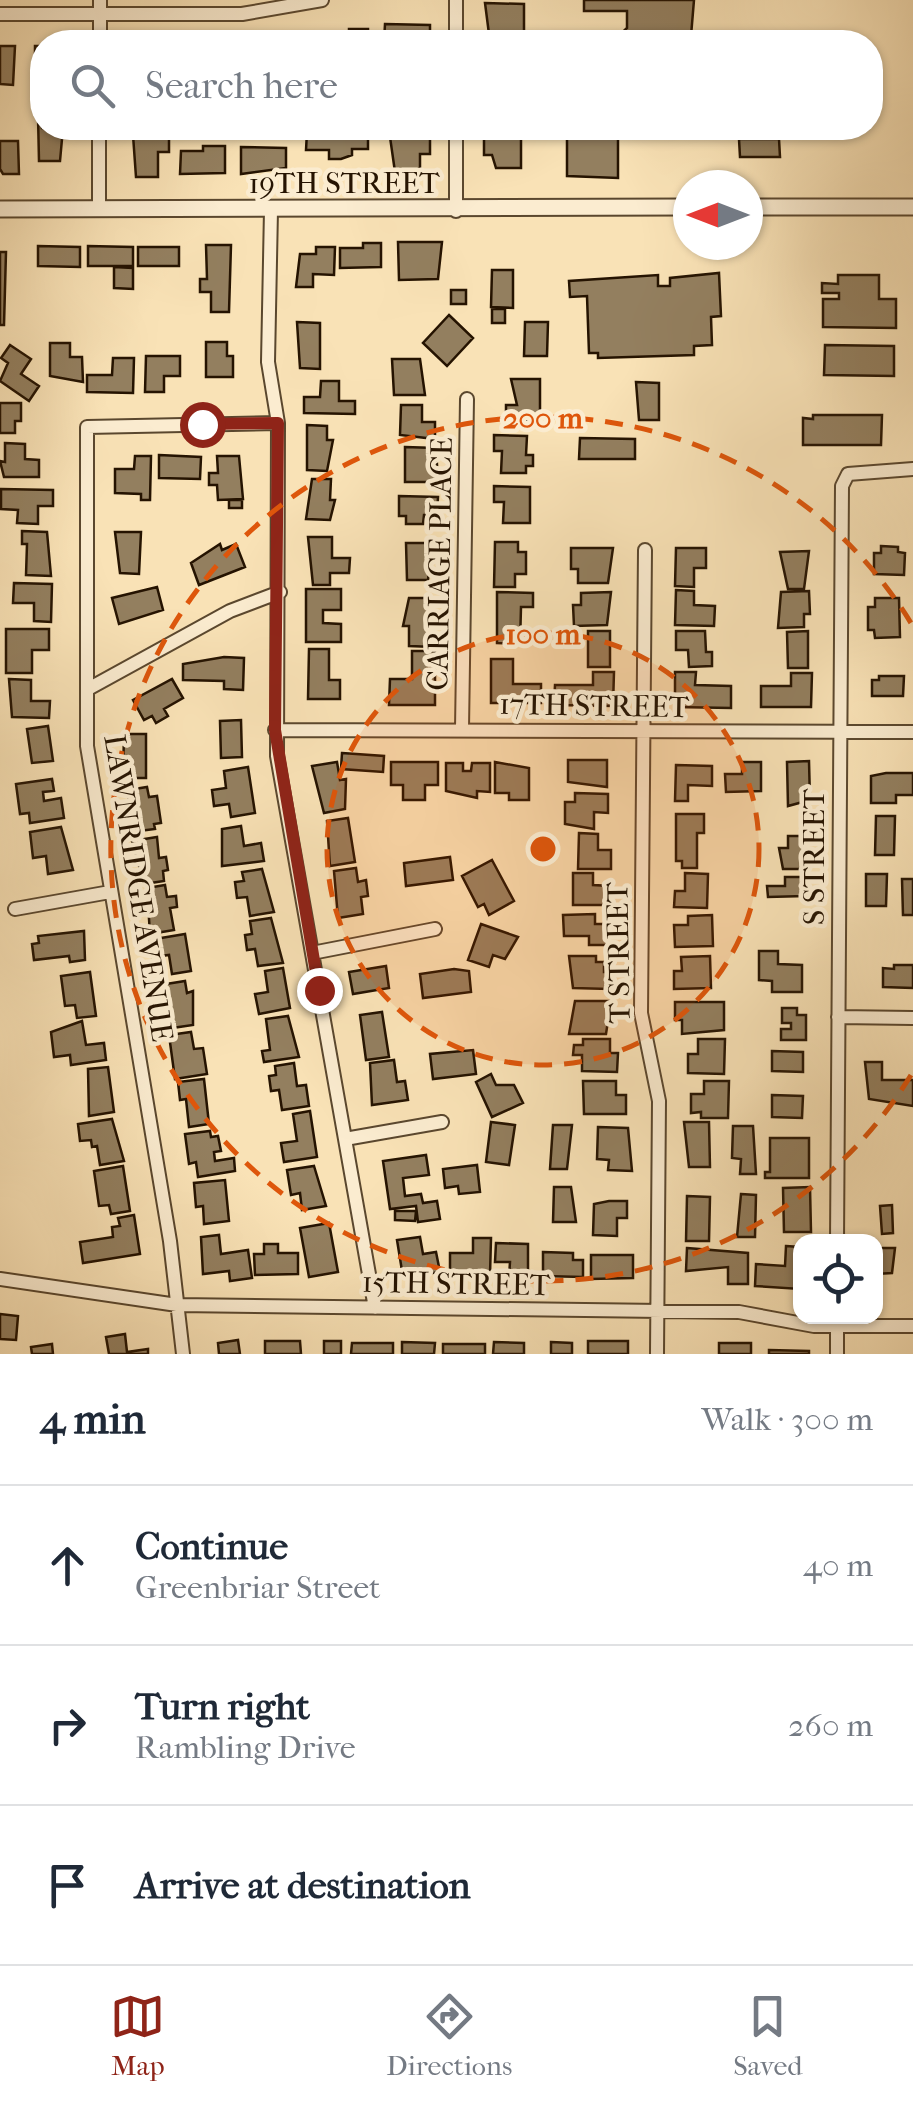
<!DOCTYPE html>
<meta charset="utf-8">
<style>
body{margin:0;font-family:"IM FELL French Canon",serif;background:#f6f6f7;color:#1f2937}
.controls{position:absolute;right:30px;bottom:30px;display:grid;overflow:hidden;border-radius:20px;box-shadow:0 2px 8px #0004}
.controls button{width:90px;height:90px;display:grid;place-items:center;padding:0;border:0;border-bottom:2px solid #e0e1e3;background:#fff;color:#1f2937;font:50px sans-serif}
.compass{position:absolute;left:673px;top:170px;width:90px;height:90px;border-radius:50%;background:#fff;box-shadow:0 2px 8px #0004;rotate:270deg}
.stop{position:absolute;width:30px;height:30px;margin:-22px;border:8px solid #8f2418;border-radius:50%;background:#fff}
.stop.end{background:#8f2418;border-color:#fff;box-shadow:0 2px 10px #0008}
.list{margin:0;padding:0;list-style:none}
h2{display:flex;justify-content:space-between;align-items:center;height:130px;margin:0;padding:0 40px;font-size:42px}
h2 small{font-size:32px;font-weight:400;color:#747a83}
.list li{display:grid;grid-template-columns:65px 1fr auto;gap:30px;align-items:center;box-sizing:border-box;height:160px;padding:0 40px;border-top:2px solid #e0e1e3}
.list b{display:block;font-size:38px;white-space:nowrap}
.list p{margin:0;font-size:32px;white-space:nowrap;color:#747a83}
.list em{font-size:32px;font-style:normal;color:#747a83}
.icon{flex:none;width:55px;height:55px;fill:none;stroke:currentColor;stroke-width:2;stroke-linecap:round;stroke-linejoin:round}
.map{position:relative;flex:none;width:913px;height:1354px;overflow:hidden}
.search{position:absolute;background:#fff;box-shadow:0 2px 8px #0004;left:30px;right:30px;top:30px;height:110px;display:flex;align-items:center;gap:25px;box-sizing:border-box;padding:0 35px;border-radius:40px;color:#747a83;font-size:38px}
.sheet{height:610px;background:#fff}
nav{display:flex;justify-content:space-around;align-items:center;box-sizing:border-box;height:140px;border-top:2px solid #e0e1e3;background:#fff;font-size:28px;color:#747a83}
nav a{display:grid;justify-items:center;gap:5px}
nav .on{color:#8f2418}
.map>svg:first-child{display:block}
.building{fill:#937f5f;stroke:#251301;stroke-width:2.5}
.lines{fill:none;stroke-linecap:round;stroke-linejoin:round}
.minor-casing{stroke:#5a472e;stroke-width:16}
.tertiary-casing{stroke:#5a472e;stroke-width:19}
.minor{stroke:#fbecd0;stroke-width:12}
.tertiary{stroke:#fbecd0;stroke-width:15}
.route{stroke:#8f2418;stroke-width:12}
.ring{fill:none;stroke:#de560b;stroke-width:5;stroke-dasharray:18 12}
.labels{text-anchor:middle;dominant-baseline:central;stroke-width:9;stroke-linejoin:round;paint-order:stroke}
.street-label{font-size:30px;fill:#251301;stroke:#fbecd0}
.centre{fill:#de560b;stroke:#fbecd0;stroke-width:5}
.ring-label{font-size:30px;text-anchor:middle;font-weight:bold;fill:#de560b;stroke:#fbecd0;stroke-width:9;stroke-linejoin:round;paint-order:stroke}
</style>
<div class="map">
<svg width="913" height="1354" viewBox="0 0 913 1354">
<rect width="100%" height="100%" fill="#f9e2b6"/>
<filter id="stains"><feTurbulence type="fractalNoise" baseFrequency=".002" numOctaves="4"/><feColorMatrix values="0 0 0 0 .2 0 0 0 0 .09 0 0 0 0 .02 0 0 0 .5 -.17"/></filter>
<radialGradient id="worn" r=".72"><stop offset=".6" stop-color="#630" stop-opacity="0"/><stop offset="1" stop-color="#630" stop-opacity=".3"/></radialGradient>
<path class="building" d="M584 0H694L691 36 685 42H612L627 28V11H584Z
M485 3 524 4V35L489 34Z
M385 24 430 25V42H384Z
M349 29H368V42H327V35H349Z
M0 46H15L13 85 0 84Z
M35 46H42V73L35 65Z
M870 83 873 95H877V112H870Z
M38 116H42V128H63L60 161H39Z
M354 128H368V149H352V155L341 159H329V150H306L307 132H354Z
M567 128H618V178L567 176Z
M412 131H430V154H420V172H395L390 137H412Z
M133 135H169V152H158V177H136Z
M484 135 521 136V168H496L492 155H484Z
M739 139H779L780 157H740Z
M0 141H18L19 174H3L0 169Z
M203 146H225V173L180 174 181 151H203Z
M241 147 286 148V168L241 174Z
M398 242H442L438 279 399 280Z
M363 243H381V267L340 268V248H363Z
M206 245H231L229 312H211V292H200V279H207Z
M38 246 80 247V267L38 266Z
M88 246 133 247V266H88Z
M138 247H179V266H138Z
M316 247H335L334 275 313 274V287H296L300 254H316Z
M0 252H6L4 325H0Z
M114 267 133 268V289L114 288Z
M492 270H513V308L491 307Z
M719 273 721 316 711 317 712 345 694 346V355L598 358V353H589L587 296 570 297 569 281 658 275V286H670V278Z
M838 275H879V299H896V328L823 327V299H839V293H822V283L838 284Z
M451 290H466V304H451Z
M492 309H505V323H492Z
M449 315 473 338 447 366 423 343Z
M297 322 320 323V369L300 368Z
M525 322H548L547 356H524Z
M206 342H227V356H233V377H206Z
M50 343H70V357H82L83 382 50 376Z
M10 345 31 359 21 374 39 386 29 401 0 381 8 363 1 358Z
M825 345 894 346V376L824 375Z
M146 356H180V376H164V392H145Z
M113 358H134L133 393 87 392V375H112Z
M392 359H420L425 395H394Z
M511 379H540V414H528V421L506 422V405H517Z
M321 381H339V401H355V414L304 413V397H320Z
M636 382 659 383V420H639Z
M0 403H21V421H15V433H0Z
M401 405H422V422H435V439L400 435Z
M813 415H882L881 445H803V418L813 419Z
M307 425 327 426V440H333L327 471 307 470Z
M494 435 527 436 526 455H533V466H526V473H501L502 451H494Z
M580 438 635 439V459H579Z
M5 443 25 444V459L39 460V477H4L0 461 5 462Z
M405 447 436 448 438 482H405Z
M159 455 201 457 200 479 159 478Z
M135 456H151L150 500H141V494L115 493V469H134Z
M217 456H239L243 499 218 500 217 485H209V473H218Z
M312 479H331L330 500H335L330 520 306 519Z
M494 486 530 487V523H503L504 502H494Z
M1 489 53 490V506H38V524L17 523 18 510 1 509Z
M399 496 438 497 437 515H424L423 524H406V516H399Z
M229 500H242V508H229Z
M22 531 47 532 51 576 26 575 27 544H22Z
M115 532H141L139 574 120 573Z
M308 537H332V558H350L349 573H330V585H313Z
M495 542H518V552H526V574H515V587H494Z
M406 543H432L428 580H407Z
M220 544 222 550 236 544 245 567 199 585 191 563Z
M881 546 898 547V552L905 553 904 575 874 574V553H881Z
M571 548H613L608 583H578V569H571Z
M676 548H706V568H694V587L675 586Z
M809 551 804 589H788L780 552Z
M14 583 52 584 51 622 34 621V603H13Z
M157 587 163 610 119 624 112 598Z
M306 589H341V610H323V623L341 624V642H306Z
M676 590 694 591V605L715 606 714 626 675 625Z
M809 591 810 614H804V627L778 628 781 592Z
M497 592 533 593V607H521L520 644 497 643Z
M611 592 607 625 574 626 573 605H581V593Z
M409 598H431L434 647 409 646V626H403Z
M875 598H899L900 637 875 638 874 630H868V607H875Z
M6 629H49V650H32V673H6Z
M588 631H610V667H588Z
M676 631H705L706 652H712V666L689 667 688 650H676Z
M808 631V668H788L787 632Z
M309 649H329V680H340V699H308Z
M412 651H435V705H389L390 679H412Z
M224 657 244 658 243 690 224 689V681L183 680V664Z
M491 659H513V684H541V703H491Z
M593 672H614L613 706 554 705 555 685H593Z
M675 672H696L695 685 731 686V708L675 707Z
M791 673H812L811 707H761V686H791Z
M879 676H904L903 696H872V680H879Z
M9 679 31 680V701H50L49 718 12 717Z
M172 679 183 698 164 709 168 716 156 723 152 716 144 720 133 700Z
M241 720 242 757 221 758 220 721Z
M48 726 53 761 32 763 27 729Z
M124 734H146V778H123Z
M342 753 384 756 383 772 341 769Z
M568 760H607V787L568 782Z
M809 761 810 800 788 806 787 762Z
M337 762 340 780 346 779 345 809 324 813 312 766Z
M391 762H438V785H425V800H403V785H391Z
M495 762 529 768V800H509V793H495Z
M742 762H761V791L726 792 725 774H742Z
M446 763H463V771H471L472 763H490V792L477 791V798L446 791Z
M676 765 712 766V786L688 785V801H675Z
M248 767 255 813 231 817 229 804 214 806 212 790 226 788 224 771Z
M886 773H913V795H896V803H871V776Z
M52 779 54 791 43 792 44 801 61 798 64 818 30 823 29 813 20 814 16 784Z
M147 787 149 797 157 796 161 823 154 824 155 829 131 832 128 790Z
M575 793 608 794V813L594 812V829L565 824V802H575Z
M676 814H704V833H697V868H682V861H676Z
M876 816H895L894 855H875Z
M348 818 355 862 330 866 327 821Z
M241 826 244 846 261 843 264 861 222 866V829Z
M61 827 73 870 48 874 46 856 33 858 30 832Z
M579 833 598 834V850H611V869H578Z
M788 836H806L805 869H783L779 848H788Z
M157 837 159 858 166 857 168 870 163 871 164 881 144 884 132 841Z
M450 857 453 880 406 886 404 863Z
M492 860 514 901 489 915 484 904 478 907 462 876Z
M356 868 358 882 366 880 368 896 361 897 363 914 338 918 334 871Z
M262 869 274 912 250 916 247 897 237 898 235 882 244 881 242 872Z
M573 873H593V885L611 886V905H573Z
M685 873 708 874 707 908 674 907 675 891H685Z
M866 874H887L886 906H866Z
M785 877H804L805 896 768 897 767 886H785Z
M902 879H913V915H903Z
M165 885 167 897 176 896 177 907 170 908 174 930 150 934 147 888Z
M595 914V924H610V945H589V936H564L563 915Z
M712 915 713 946 675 947 674 925H688V916Z
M271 918 283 963 258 966 255 949 247 950 245 935 252 934 250 921Z
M481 924 518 937 505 959 493 955 489 967 468 960Z
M84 931 85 960 70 962 69 956 34 960 32 944 39 943 38 936Z
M185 934 191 971 172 974 169 955 152 957 149 940Z
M759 951H778V964L802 965V992H772V981L759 980Z
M569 956H596V962H604V972H609V989L573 988Z
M710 956 711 988 674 989V971H682L681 957Z
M894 965H913V988L883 987V968L894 969Z
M386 966 389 988 353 994 349 972Z
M283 968 290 1008 259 1014 255 994 268 992 265 971Z
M454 969 469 971 471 992 423 998 420 974Z
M90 972 96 1016 77 1018 75 1005 65 1006 61 976Z
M185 981 187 993 193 991V1025L172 1028 160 985Z
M575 1001H611L606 1034H569Z
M675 1002H724V1030L682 1034V1020H675Z
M782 1008H797V1015H806V1040H781V1029H791V1023H782Z
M382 1012 389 1057 366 1060 360 1015Z
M288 1016 299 1057 264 1062 262 1051 270 1050 266 1019Z
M82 1021 86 1045 104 1043 106 1060 71 1065 70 1055 54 1057 51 1032Z
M191 1032 194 1049 203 1048 207 1074 175 1079 169 1035Z
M583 1039H610V1053H618L617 1072 582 1071V1055H573L574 1045H583Z
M698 1039H725L724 1074 688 1073V1054H698Z
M473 1050 476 1074 433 1079 430 1054Z
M772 1051 803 1052V1072L772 1071Z
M394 1060 397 1082 405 1081 408 1100 372 1105 370 1063Z
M865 1062H882V1080H913V1106L869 1099Z
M294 1063 297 1086 306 1085 309 1106 282 1110 279 1090 271 1091 269 1076 276 1075 275 1066Z
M108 1067 114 1112 89 1116 88 1069Z
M491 1074 496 1085H514L523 1103 492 1117 476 1082Z
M204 1079 209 1124 189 1127 186 1099 180 1100 178 1082Z
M583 1081H616V1095H626V1114H584Z
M704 1081H729L728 1118H701V1112L691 1113V1094H704Z
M772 1095 803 1096 802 1118 772 1117Z
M310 1111 317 1157 284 1162 281 1143 297 1141 293 1114Z
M112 1119 124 1161 100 1165 97 1146 92 1147 91 1140 80 1141 78 1124Z
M491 1122 515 1125 509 1165 486 1162Z
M684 1122H709L710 1167H689Z
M553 1125H572L567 1169H550Z
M733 1126H753L756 1174H740L741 1159 732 1158Z
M598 1127 628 1128 632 1171 608 1170 609 1160 597 1159Z
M210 1131 211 1137 218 1136 221 1151 214 1152 215 1161 234 1158 235 1171 198 1177 196 1162 189 1164 185 1134Z
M770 1138H809V1178H765V1172H770Z
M426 1155 429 1175 403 1178 405 1196 421 1194 423 1203 437 1201 440 1219 418 1222 416 1206 390 1209 383 1161Z
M477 1165 480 1192 459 1194 458 1186 445 1188 443 1169Z
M123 1166 130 1211 111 1214 109 1205 99 1206 94 1171Z
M314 1166 326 1206 302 1210 300 1193 291 1195 287 1170Z
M225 1180 229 1221 204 1224 203 1206 196 1207 194 1183Z
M554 1187H571L576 1222H553Z
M810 1187 811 1232H784L783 1188Z
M741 1194 756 1195 755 1237H737Z
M687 1196 710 1197 709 1241H686Z
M609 1201H627V1218H617V1236L593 1235 594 1204Z
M892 1205 893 1233 882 1234 880 1206Z
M395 1211H416L415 1221 395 1220Z
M134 1215 140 1254 83 1263 80 1242 113 1237 112 1227 120 1226 118 1218Z
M329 1223 338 1272 309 1277 300 1228Z
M219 1235 221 1254 248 1250 252 1278 230 1281 229 1271 203 1274 201 1237Z
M420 1237 423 1254 436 1252 440 1272 403 1277 397 1240Z
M473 1238H491L490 1275H450V1253H473Z
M496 1243 528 1244V1277H509L510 1262H495Z
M264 1244H278V1253H298V1274L255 1275 254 1254H264Z
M786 1246 800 1247V1289L755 1286 756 1264 785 1266Z
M687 1248 748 1253V1284H728V1267L686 1271Z
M876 1248H895L892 1273 876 1274Z
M543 1252 573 1253V1260H583V1277L543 1276Z
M591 1255H633V1278L591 1279Z
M0 1314 18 1316 16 1340 0 1339Z
M125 1334 127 1352 148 1349V1354H109L106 1337Z
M238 1340 240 1354H219L218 1343Z
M265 1341H300L301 1354H265Z
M324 1341H341V1354H324Z
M588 1341H628V1354H588Z
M402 1342 435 1343 434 1354H402Z
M494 1342 524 1343V1354H493Z
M551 1342 572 1343V1354H551Z
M352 1343H393V1354H351Z
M719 1343H751V1354H719Z
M52 1344 53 1354H32L31 1347Z
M443 1344H485V1354H443Z
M769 1350 809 1351V1354H769Z"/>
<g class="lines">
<defs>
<path id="minor" d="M0 14H242L322 0
M100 42V0
M456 42V0
M99 210V128
M271 210 268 362 278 423 277 756 375 1308
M456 211V128
M645 550 641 1013 659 1101 657 1354
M88 689 230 611 280 592
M462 729 467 399
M275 730 913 732
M15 909 110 892
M312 953 435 929
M838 1017 913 1018
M345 1139 442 1122
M837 1242 842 486 848 474 913 469
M0 1279 177 1305 739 1312 814 1326H913
M183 1354 170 1241 87 746V427L278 423
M837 1354V1316"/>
<path id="tertiary" d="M748 207H913
M0 209 688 207"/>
</defs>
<use href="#minor" class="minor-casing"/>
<use href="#tertiary" class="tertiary-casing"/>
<use href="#minor" class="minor"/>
<use href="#tertiary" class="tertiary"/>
</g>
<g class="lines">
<path class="route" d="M202 424 278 423 275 730 319 990"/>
</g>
<circle cx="543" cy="849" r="216" fill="#de560b" fill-opacity=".12"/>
<g class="ring">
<circle cx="543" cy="849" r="216"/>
<path d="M911 1075A432 432 0 1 1 911 623"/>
</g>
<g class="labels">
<g class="street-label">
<text x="344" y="183">19TH STREET</text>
<text transform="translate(440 564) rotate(-89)">CARRIAGE PLACE</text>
<text transform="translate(594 706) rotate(1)">17TH STREET</text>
<text transform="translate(814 857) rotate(-90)">S STREET</text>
<text transform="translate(138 888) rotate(81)">LAWNRIDGE AVENUE</text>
<text transform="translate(619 953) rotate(-91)">T STREET</text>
<text transform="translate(456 1284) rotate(1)">15TH STREET</text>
</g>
</g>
<circle cx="543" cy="849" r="15" class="centre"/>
<g class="ring-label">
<text x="543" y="428">200 m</text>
<text x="543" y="644">100 m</text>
</g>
<rect width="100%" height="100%" filter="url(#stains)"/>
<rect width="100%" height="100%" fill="url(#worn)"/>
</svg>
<div class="controls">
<button><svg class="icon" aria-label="locate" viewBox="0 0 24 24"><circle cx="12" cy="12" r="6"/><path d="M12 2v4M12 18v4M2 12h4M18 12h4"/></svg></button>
</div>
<svg class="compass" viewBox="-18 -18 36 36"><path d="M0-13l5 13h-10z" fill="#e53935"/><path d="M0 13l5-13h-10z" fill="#747a83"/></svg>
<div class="stop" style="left:202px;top:424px"></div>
<div class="stop end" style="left:319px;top:990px"></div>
<div class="search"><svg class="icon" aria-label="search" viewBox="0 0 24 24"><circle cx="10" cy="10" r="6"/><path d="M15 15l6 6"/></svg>Search here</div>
</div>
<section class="sheet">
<h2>4 min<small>Walk · 300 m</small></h2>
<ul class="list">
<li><svg class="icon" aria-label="ahead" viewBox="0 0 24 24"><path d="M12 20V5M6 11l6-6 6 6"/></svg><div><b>Continue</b><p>Greenbriar Street</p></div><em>40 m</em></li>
<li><svg class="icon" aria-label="right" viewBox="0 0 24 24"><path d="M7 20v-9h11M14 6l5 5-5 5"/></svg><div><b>Turn right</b><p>Rambling Drive</p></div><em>260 m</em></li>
<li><svg class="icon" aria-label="arrive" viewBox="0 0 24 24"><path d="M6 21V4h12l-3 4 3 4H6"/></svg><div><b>Arrive at destination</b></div></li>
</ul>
</section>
<nav>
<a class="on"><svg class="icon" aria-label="map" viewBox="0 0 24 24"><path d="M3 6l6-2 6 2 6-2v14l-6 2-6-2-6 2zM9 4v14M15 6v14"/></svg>Map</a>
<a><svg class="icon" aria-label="directions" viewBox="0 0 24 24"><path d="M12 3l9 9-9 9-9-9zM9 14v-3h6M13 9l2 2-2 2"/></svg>Directions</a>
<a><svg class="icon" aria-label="saved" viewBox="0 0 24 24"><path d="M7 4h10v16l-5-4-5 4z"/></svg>Saved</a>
</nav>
